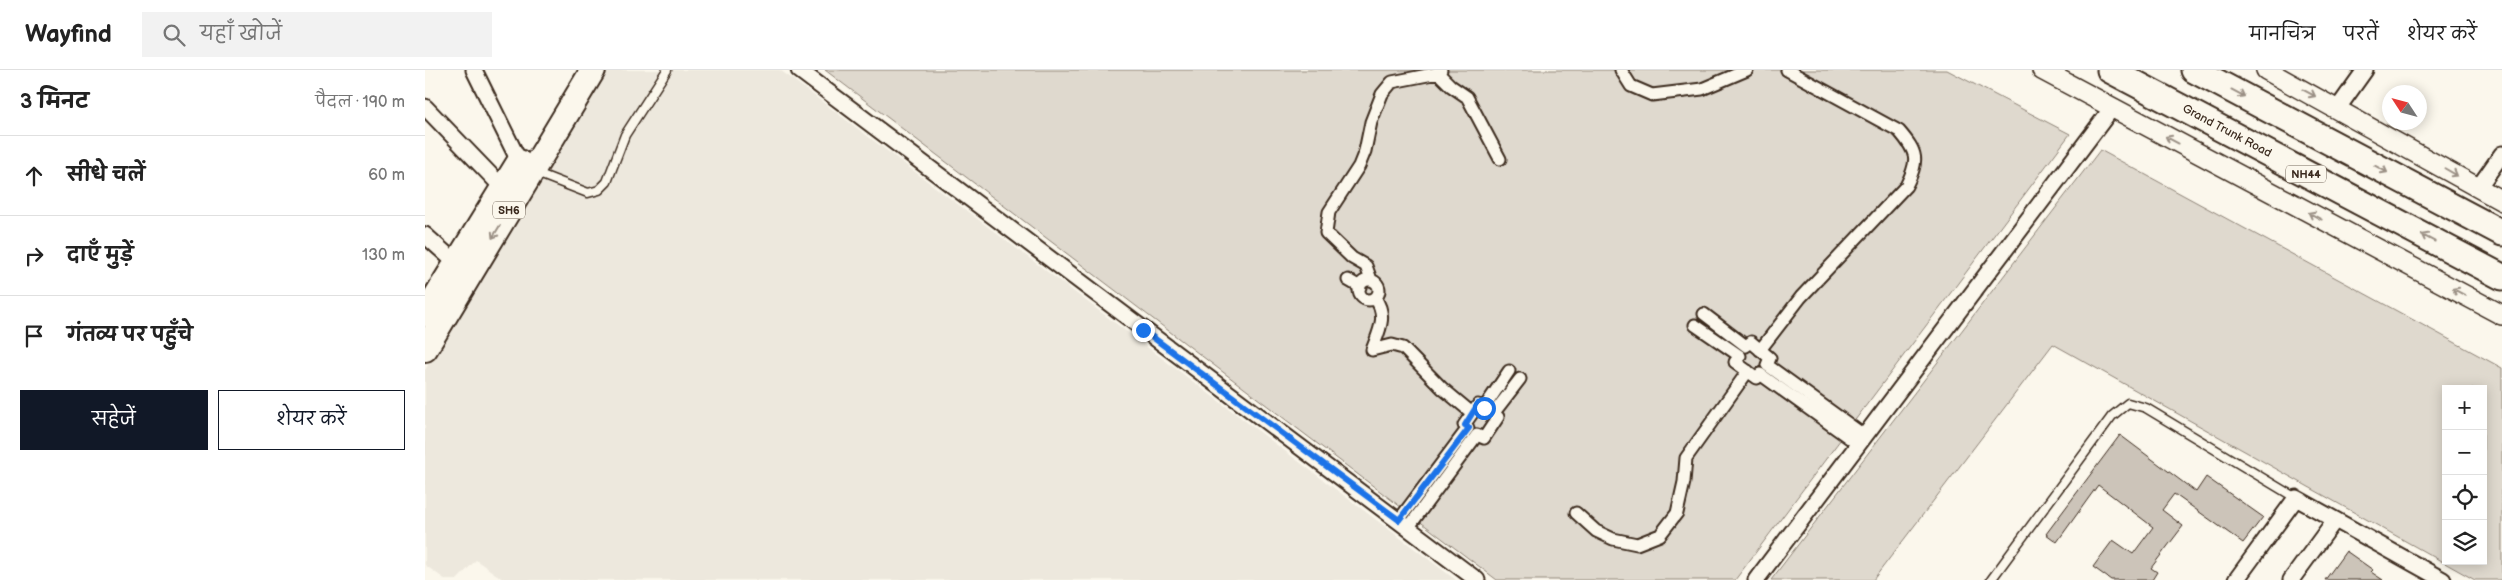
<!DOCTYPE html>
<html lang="hi">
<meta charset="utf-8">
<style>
body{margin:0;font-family:"Balsamiq Sans","Playpen Sans Deva",sans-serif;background:#f2f2f2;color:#222}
.controls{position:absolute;right:15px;bottom:15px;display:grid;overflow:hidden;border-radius:0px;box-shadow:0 2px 12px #0003}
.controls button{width:45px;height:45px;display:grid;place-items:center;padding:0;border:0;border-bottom:1px solid #e0e0e0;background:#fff;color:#222;font:25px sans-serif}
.compass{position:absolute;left:1957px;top:15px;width:45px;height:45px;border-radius:50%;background:#fff;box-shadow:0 2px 12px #0003;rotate:306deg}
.stop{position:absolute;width:15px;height:15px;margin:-11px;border:4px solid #1a73e8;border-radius:50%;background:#fff}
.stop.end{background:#1a73e8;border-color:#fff;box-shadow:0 1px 5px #0008}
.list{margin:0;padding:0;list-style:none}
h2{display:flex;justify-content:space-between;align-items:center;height:65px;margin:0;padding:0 20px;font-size:21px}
h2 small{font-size:16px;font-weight:400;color:#767676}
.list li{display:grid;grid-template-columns:32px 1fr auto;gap:15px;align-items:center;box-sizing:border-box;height:80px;padding:0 20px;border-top:1px solid #e0e0e0}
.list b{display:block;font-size:19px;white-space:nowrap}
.list em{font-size:16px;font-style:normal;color:#767676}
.actions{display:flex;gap:10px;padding:15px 20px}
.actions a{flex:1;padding:11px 0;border:1px solid #111827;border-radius:0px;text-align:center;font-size:18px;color:#111827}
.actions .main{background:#111827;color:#fff}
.icon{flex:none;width:28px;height:28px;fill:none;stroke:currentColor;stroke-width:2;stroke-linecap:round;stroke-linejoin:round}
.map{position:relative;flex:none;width:2077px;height:510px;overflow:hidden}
header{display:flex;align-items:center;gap:30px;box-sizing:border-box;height:70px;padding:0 25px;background:#fff;border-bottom:1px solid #e0e0e0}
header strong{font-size:24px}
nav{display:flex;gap:28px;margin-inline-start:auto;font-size:18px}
.search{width:350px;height:45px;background:#f2f2f2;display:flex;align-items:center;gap:12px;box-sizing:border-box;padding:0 18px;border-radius:0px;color:#767676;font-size:19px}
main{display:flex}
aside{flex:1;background:#fff}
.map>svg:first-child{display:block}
.built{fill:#ede8dd}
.green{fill:#dfd9ce;stroke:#8d8276;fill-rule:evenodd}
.building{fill:#ccc4b9;stroke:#3b2a1e}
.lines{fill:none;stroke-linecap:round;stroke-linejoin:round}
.service-casing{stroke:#3b2a1e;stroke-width:11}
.pedestrian-casing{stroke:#3b2a1e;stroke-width:15}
.minor-casing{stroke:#3b2a1e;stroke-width:19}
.tertiary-casing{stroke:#3b2a1e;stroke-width:22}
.primary-casing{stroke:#3b2a1e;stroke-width:28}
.trunk-casing{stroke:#3b2a1e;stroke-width:29}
.service{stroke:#fbf7ec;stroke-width:8}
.pedestrian{stroke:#fbf7ec;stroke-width:11}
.minor{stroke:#fbf7ec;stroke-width:15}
.tertiary{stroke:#fbf7ec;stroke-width:19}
.primary{stroke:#fbf7ec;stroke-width:24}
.trunk{stroke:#fbf7ec;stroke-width:25}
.oneway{stroke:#9b9085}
.route{stroke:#1a73e8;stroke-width:6}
.labels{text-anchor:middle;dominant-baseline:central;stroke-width:4.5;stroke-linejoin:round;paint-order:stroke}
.shield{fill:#fbf7ec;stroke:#75685c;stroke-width:1}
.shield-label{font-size:11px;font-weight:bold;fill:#3b2a1e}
.street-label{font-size:12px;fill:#3b2a1e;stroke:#fbf7ec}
</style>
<header>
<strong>Wayfind</strong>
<div class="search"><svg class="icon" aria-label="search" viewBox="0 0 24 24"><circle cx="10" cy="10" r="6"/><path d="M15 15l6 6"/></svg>यहाँ खोजें</div>
<nav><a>मानचित्र</a><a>परतें</a><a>शेयर करें</a></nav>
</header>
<main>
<aside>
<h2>3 मिनट<small>पैदल · 190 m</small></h2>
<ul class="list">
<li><svg class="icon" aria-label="ahead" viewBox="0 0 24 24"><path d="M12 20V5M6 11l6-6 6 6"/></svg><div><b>सीधे चलें</b></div><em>60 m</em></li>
<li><svg class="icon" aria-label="right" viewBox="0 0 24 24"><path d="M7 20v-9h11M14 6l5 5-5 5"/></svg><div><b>दाएँ मुड़ें</b></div><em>130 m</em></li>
<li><svg class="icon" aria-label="arrive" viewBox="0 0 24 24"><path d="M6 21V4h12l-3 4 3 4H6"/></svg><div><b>गंतव्य पर पहुँचे</b></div></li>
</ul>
<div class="actions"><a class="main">सहेजें</a><a>शेयर करें</a></div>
</aside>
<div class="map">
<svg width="2077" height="510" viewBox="0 0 2077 510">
<rect width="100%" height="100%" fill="#fbf7ec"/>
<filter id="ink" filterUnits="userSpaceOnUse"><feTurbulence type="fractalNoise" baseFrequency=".02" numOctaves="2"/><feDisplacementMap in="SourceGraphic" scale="10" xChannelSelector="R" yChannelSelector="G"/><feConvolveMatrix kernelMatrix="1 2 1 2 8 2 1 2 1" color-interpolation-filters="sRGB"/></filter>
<g filter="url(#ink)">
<path class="built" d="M183 0H355L1031 510H79L51 490 32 510H21L0 495V300Z"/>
<path class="green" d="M400 0H1522L1645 64 1310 510H1072Z
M1675 80 2077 298V510H2050L1628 274 1448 510H1346ZM2021 319H2058V491H2021Z"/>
<path class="building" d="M1695 365 1771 422 1781 407 1838 447 1818 473 1749 424 1737 440 1758 456 1726 498 1732 502 1727 510H1686L1668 497 1688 470 1708 484 1728 457 1673 415 1632 472 1621 464Z
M1921 481 1948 500 1946 502 1958 510H1900Z"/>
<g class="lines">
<defs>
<path id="service" d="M109 102 163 123 174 120 182 112 200 65 242 0
M1566 510 1687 346 1703 333 1721 338 1871 428"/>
<path id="pedestrian" d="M1016 0 1013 3 1026 16 1042 27 1075 89
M1196 0 1206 16 1227 25 1277 19 1322 0
M923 210 935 217
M943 210 945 207 941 196 927 188 901 163 904 142 934 96 940 81 946 52 957 24 967 12 1013 3
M934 220a10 10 0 1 1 20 0a10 10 0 1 1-20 0Z
M950 228C963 246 954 261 947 280L967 275 978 278 1017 318 1047 343
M1279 244 1321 276 1326 272 1345 288 1342 295 1440 366
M1270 255 1315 286 1310 292 1332 308 1335 304 1434 375
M1335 280 1376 227 1481 116C1494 90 1493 83 1474 61L1362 0
M1151 443 1171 461 1188 469 1212 474 1235 465 1252 443 1259 412 1261 388 1323 301
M974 450 1043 358 1039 355 1053 335 1059 338 1084 301
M983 458 1052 365 1059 368 1073 347 1068 344 1095 309"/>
<path id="minor" d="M49 0 94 91 102 97
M374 0 1052 510
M0 37 78 118 85 121
M1913 38 1940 0
M2053 118 2077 84
M0 165 31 193
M1331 510 1687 38
M1811 510 1871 428 2018 510
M1866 510 1910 450"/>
<path id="tertiary" d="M1617 0 2077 245
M1841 0 2077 131"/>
<path id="primary" d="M0 244 94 92
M0 279 168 0"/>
<path id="trunk" d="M1685 0 2077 207
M1769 0 2077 163"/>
</defs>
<use href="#service" class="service-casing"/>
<use href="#pedestrian" class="pedestrian-casing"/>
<use href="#minor" class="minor-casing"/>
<use href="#tertiary" class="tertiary-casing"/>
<use href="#primary" class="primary-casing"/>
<use href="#trunk" class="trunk-casing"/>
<use href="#service" class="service"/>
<use href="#pedestrian" class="pedestrian"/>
<use href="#minor" class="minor"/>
<use href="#tertiary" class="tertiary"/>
<use href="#primary" class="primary"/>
<use href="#trunk" class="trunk"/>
</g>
<defs><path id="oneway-shaft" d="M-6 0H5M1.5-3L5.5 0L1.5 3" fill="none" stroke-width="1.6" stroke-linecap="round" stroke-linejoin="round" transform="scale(1.25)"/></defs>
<g class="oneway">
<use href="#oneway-shaft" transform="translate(1813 23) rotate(28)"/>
<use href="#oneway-shaft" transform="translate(1884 23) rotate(28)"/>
<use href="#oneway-shaft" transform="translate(1747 70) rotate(-152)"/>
<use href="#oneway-shaft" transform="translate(1956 99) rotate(28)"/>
<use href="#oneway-shaft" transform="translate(2026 102) rotate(30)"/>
<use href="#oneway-shaft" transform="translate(1890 146) rotate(-152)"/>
<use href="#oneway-shaft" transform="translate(71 162) rotate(121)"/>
<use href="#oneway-shaft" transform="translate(2003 168) rotate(-152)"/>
<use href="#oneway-shaft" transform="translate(2034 222) rotate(-152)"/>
</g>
</g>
<g class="lines" filter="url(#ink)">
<path class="route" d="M718 260 974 450 1044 358 1040 355 1053 334 1059 338"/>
</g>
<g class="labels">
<g class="shield">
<rect x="1861" y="95.5" width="40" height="17" rx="4"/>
<rect x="68" y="131.5" width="32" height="17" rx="4"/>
</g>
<g class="shield-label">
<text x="1881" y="104">NH44</text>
<text x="84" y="140">SH6</text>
</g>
<g class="street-label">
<text transform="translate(1802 61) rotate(28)">Grand Trunk Road</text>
</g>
</g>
</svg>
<div class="controls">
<button>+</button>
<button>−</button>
<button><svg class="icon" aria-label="locate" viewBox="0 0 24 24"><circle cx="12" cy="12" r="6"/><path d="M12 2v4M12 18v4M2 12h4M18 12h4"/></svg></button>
<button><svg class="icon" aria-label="layers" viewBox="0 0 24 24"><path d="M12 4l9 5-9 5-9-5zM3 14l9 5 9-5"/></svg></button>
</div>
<svg class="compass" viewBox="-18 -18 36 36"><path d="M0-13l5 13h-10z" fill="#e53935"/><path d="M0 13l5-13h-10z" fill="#767676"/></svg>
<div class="stop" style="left:1059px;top:338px"></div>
<div class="stop end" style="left:718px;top:260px"></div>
</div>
</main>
